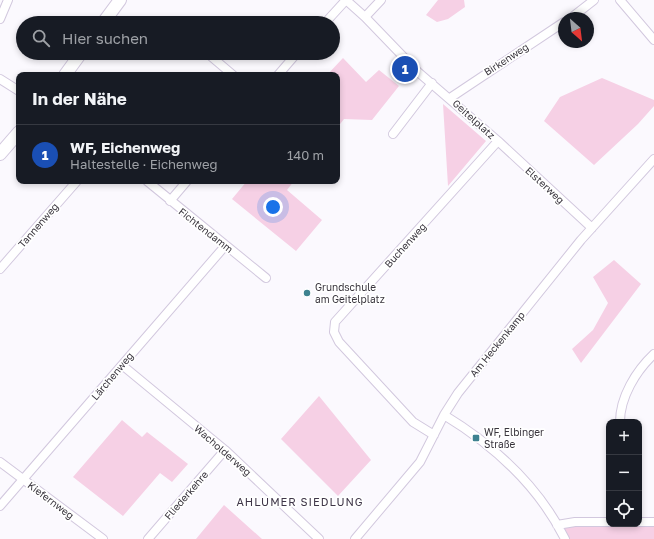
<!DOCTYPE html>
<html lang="de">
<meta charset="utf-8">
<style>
body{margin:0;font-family:"Golos Text",sans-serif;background:#242831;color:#f1f3f6}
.controls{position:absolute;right:12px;bottom:12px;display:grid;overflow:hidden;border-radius:8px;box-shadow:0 2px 6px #0003}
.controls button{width:36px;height:36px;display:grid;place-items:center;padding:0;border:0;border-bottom:1px solid #363941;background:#171b24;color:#f1f3f6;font:20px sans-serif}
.compass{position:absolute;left:558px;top:12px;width:36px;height:36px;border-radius:50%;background:#171b24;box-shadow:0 2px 6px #0003;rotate:152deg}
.you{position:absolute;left:273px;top:207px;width:14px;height:14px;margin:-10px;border:3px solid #fff;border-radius:50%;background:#1a73e8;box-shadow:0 0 0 6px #1a73e833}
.badge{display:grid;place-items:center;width:26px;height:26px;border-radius:50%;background:#db2777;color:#fff;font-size:13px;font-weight:700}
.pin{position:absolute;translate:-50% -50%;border:2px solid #fff;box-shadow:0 1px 4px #0006}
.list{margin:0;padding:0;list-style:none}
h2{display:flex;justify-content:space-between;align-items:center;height:52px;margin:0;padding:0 16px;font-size:17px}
h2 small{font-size:13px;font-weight:400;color:#9ea1a6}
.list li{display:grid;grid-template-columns:26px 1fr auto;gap:12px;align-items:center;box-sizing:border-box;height:60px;padding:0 16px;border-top:1px solid #363941}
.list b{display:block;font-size:15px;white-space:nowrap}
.list p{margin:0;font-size:13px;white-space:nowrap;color:#9ea1a6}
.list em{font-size:13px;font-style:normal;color:#9ea1a6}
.icon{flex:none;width:22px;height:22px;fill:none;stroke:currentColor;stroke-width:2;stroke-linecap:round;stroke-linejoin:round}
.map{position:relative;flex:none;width:654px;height:539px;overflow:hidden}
.search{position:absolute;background:#171b24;box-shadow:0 2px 6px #0003;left:16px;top:16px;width:324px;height:44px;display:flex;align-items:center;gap:10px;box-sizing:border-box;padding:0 14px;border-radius:22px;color:#9ea1a6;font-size:15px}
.panel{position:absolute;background:#171b24;box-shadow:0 2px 6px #0003;left:16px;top:72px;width:324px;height:112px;border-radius:8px}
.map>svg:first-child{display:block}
.green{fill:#f6d0e5}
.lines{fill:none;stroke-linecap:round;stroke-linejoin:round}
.minor-casing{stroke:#d2c8de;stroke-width:10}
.secondary-casing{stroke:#d2c8de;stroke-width:14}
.minor{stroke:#fff;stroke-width:8}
.secondary{stroke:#fff;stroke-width:12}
.poi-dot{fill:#3e8290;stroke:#fff;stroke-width:1.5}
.labels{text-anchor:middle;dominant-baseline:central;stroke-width:3.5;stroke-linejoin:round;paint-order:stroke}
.street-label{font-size:10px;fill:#3a363e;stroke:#fff}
.poi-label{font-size:10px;fill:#3a363e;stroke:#fff;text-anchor:start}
.neighbourhood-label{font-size:11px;letter-spacing:1px;fill:#3f3648;stroke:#fff}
</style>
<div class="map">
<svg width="654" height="539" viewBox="0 0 654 539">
<rect width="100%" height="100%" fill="#fbf9fe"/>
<path class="green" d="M438 0H464L465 7 448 19 437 22 426 15Z
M343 58 366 82 379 70 399 86 372 120 344 119 337 128V75H327Z
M602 78 654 100V106L638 124 594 165 544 121 560 97Z
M443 104 486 141 448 186Z
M247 181H294L287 190 322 220 296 251 232 199Z
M614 260 641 284 581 363 572 349 593 330 608 303 593 277Z
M319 396 371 460 338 496 281 439Z
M122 420 142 437 147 432 188 464 172 482 160 473 123 516 73 477Z
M224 505 262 539H196Z
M654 522V539H569L564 528C593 519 624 526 654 522Z"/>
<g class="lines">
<defs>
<path id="minor" d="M620 0 654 40
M365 17 381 0
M571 18 594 0
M0 19 8 0
M325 23 346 0 365 17 418 72 498 141 592 228
M207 53 233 75
M278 75 297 53
M0 79 19 91
M450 98 564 22
M393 134 432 83
M147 181 266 278
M170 201 187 181
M0 269 77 181
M122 365 225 450 319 539
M444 415C495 446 538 485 565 539
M620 422C620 397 636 371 654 354
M434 435 413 422 339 342 334 332 335 322 498 141
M0 462 103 539
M0 506 225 246
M639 522H654
M557 525 575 522H609
M148 539 225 450
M355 539 420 462 444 415 458 393 581 240 654 159"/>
<path id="secondary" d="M103 23 120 0
M65 75 81 53
M0 154 19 132"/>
</defs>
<use href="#minor" class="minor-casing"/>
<use href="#secondary" class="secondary-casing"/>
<use href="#minor" class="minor"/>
<use href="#secondary" class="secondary"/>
</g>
<g class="poi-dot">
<circle cx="307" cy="293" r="4"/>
<rect x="472" y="434" width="8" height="8" rx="2"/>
</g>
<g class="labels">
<g class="street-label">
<text transform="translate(506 59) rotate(-33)">Birkenweg</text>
<text transform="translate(474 119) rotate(42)">Geitelplatz</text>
<text transform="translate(545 185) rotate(43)">Elsterweg</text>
<text transform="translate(38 225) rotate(-49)">Tannenweg</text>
<text transform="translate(206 230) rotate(38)">Fichtendamm</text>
<text transform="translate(405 245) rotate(-48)">Buchenweg</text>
<text transform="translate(497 344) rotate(-51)">Am Heckenkamp</text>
<text transform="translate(112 376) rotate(-50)">Lärchenweg</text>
<text transform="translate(223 450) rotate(41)">Wacholderweg</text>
<text transform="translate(186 495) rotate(-49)">Fliederkehre</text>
<text transform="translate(51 500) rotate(37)">Kiefernweg</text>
</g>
<g class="poi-label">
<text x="315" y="287">Grundschule<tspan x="315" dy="12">am Geitelplatz</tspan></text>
<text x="484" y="432">WF, Elbinger<tspan x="484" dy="12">Straße</tspan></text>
</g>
<g class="neighbourhood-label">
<text x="300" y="501">AHLUMER SIEDLUNG</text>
</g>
</g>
</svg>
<div class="controls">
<button>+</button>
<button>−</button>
<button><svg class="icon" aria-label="locate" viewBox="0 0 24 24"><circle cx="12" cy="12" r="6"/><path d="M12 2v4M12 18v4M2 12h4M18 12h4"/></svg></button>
</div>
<svg class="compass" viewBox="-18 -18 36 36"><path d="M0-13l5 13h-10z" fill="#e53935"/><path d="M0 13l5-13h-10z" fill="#9ea1a6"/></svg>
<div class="you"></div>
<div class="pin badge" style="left:405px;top:69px;background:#1a4fb4">1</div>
<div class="search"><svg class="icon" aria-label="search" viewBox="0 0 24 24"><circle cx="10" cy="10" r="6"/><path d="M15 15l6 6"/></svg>Hier suchen</div>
<section class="panel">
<h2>In der Nähe<small></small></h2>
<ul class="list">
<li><span class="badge" style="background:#1a4fb4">1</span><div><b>WF, Eichenweg</b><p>Haltestelle · Eichenweg</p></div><em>140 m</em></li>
</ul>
</section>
</div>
